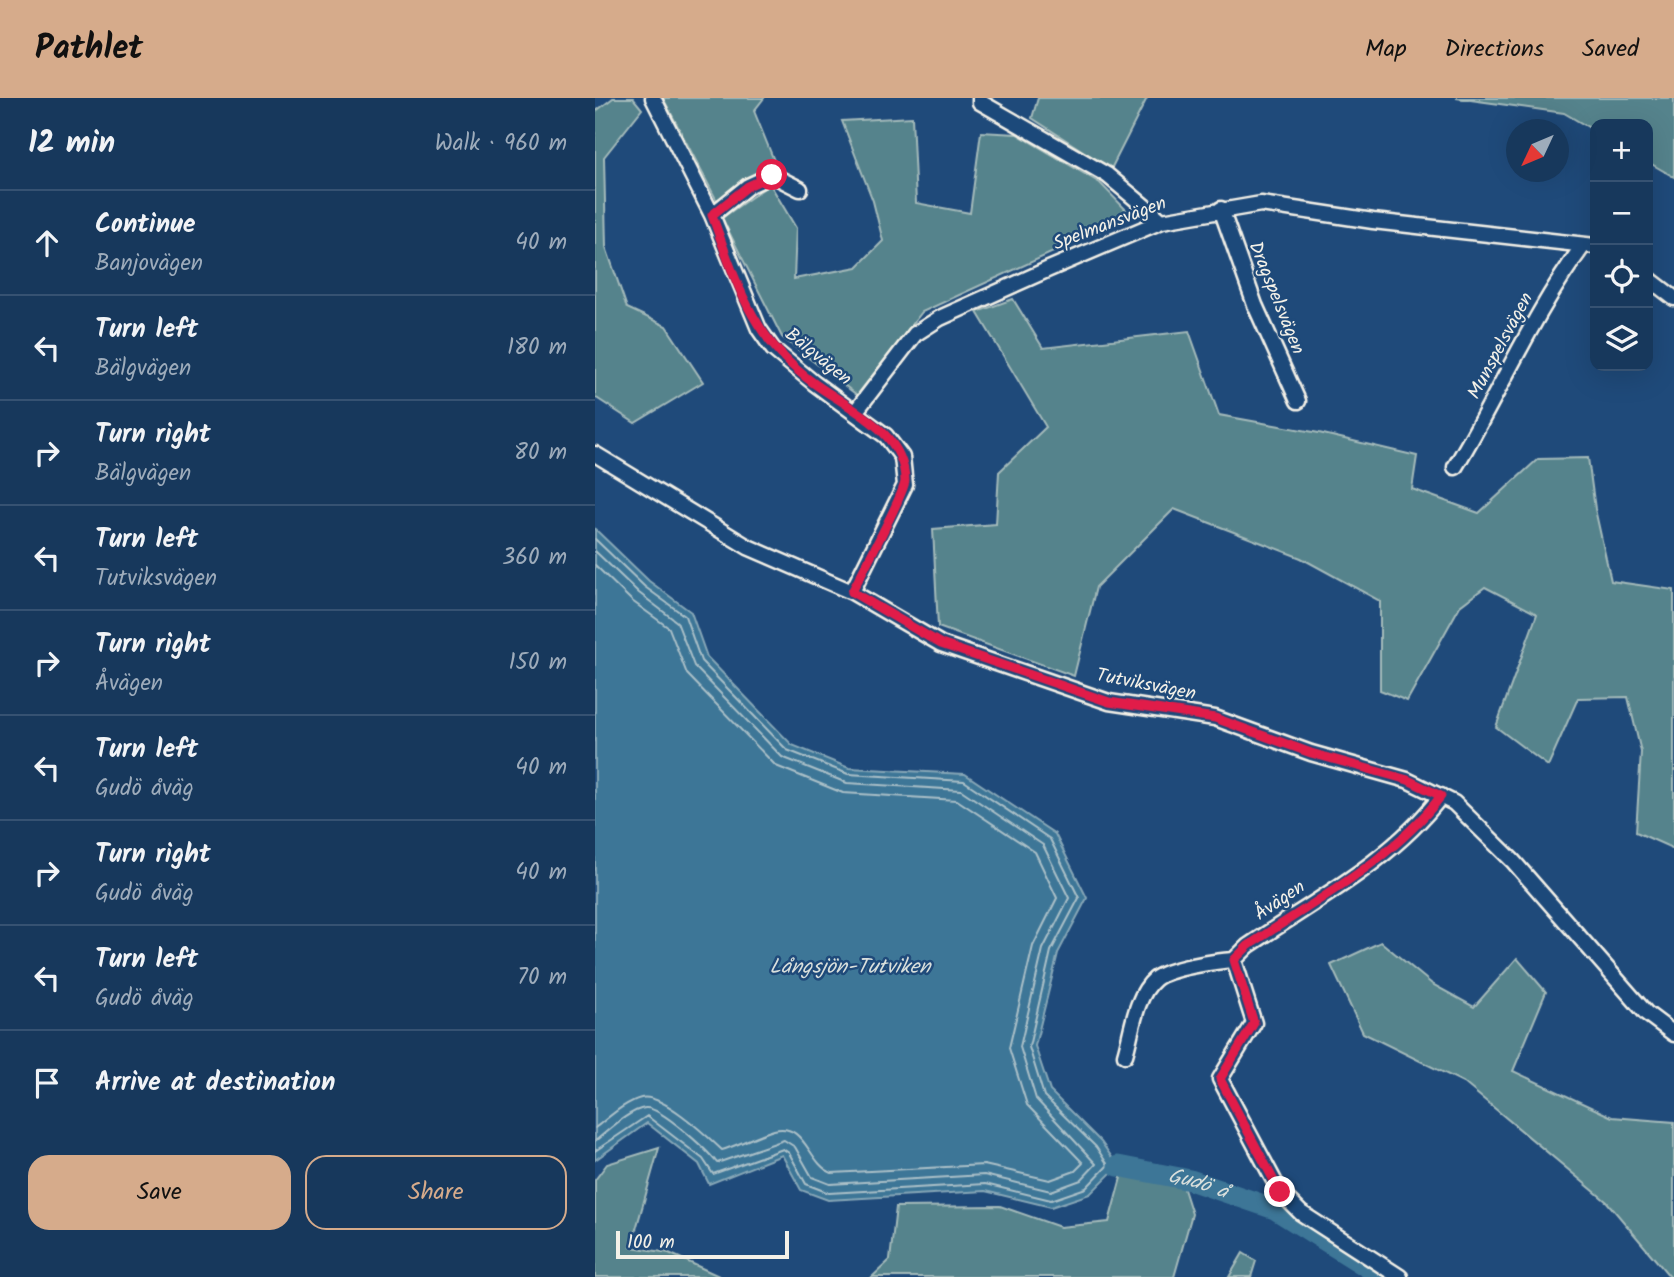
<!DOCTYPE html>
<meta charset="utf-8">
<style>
body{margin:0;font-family:Kalam,sans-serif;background:#203f62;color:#f1f3f6}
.controls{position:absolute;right:21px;top:21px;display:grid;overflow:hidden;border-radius:14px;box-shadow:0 7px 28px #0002}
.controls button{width:63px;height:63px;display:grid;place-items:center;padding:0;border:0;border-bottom:2px solid #365272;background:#17385c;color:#f1f3f6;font:35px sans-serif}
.compass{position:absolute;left:911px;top:21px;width:63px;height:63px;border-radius:50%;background:#17385c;box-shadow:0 7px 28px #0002;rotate:226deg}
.scale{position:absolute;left:21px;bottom:18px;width:173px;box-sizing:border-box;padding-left:7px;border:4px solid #f4f1e8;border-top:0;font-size:19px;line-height:24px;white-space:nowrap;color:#f4f1e8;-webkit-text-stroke:5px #1f4a7a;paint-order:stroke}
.stop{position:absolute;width:21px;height:21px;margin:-16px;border:5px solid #e11d48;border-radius:50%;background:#fff}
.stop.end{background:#e11d48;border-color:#fff;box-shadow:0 2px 7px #0008}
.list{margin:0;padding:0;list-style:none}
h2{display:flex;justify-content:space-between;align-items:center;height:91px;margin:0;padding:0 28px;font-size:30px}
h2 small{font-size:23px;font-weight:400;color:#9eacbb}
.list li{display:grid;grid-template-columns:46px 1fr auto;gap:21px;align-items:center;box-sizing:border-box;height:105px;padding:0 28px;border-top:2px solid #365272}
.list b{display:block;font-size:26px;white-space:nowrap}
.list p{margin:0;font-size:23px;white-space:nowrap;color:#9eacbb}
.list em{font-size:23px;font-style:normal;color:#9eacbb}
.actions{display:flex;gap:14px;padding:21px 28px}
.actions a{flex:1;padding:16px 0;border:2px solid #d6ab8b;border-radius:21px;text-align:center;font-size:24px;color:#d6ab8b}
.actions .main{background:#d6ab8b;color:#111}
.icon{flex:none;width:38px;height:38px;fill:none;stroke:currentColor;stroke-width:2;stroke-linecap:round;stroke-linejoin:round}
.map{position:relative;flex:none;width:1079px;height:1179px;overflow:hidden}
header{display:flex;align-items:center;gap:42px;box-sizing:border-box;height:98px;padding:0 35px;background:#d6ab8b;color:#111}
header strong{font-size:33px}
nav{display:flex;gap:38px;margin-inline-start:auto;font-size:24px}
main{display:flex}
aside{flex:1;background:#17385c}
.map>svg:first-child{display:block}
.green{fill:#55838c;stroke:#a4baba;stroke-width:2}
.water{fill:#3e7697;stroke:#87a7b7;stroke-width:2}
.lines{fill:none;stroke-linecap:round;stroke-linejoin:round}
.shore{stroke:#abc0c8;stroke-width:2}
.river{stroke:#3e7697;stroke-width:21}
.street-casing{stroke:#f4f1e8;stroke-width:19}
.street{stroke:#1f4a7a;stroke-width:14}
.route{stroke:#e11d48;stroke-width:9}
.labels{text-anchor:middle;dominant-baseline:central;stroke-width:5;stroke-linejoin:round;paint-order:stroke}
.street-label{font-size:19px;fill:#f4f1e8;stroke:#1f4a7a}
.water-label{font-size:21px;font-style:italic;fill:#d9dfdc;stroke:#1f4a7a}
</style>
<header>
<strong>Pathlet</strong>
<nav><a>Map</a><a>Directions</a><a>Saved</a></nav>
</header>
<main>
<aside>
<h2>12 min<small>Walk · 960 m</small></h2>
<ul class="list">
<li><svg class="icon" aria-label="ahead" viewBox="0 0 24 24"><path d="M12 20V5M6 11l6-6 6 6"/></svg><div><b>Continue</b><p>Banjovägen</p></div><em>40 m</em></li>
<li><svg class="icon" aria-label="left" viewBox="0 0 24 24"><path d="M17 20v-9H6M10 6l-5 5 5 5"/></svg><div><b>Turn left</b><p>Bälgvägen</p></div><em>180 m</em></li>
<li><svg class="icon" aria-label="right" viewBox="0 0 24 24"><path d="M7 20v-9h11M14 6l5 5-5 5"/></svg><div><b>Turn right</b><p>Bälgvägen</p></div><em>80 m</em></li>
<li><svg class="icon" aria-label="left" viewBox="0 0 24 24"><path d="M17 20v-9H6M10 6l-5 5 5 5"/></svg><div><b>Turn left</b><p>Tutviksvägen</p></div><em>360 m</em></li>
<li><svg class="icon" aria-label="right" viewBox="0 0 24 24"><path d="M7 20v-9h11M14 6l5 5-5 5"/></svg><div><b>Turn right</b><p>Åvägen</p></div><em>150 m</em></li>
<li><svg class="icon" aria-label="left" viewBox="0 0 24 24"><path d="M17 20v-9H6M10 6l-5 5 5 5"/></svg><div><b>Turn left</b><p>Gudö åväg</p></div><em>40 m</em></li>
<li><svg class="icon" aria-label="right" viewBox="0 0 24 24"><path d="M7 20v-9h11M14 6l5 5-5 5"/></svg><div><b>Turn right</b><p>Gudö åväg</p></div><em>40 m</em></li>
<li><svg class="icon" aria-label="left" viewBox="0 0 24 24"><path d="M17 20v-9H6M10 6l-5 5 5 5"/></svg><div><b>Turn left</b><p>Gudö åväg</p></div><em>70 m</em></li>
<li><svg class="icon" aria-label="arrive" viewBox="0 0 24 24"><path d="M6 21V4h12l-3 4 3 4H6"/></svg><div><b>Arrive at destination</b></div></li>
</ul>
<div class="actions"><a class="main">Save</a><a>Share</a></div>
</aside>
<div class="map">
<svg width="1079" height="1179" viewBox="0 0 1079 1179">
<rect width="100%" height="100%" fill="#1f4a7a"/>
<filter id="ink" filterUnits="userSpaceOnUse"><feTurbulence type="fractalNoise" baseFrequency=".0143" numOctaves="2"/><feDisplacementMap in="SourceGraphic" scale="14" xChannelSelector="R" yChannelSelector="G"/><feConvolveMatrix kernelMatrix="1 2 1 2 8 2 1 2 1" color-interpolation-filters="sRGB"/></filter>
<g filter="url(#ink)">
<path class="green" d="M18 0H38L47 11 9 59 11 149 32 210 71 228 108 284 40 325 0 299V14Z
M68 0H169L159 13 180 65 122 103Z
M443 0H552L516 71 437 20Z
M861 0H1079V79L1053 64V26H1000V33L969 15Z
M317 19 321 105 375 115 386 34 422 36 505 85 537 118 327 214 262 297 187 239 127 120 175 86 201 130 199 181 262 169 288 143 278 103 247 23Z
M418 201 448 250 594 233 624 317 724 335 822 358 817 391 884 415 943 361 993 360 1000 411 1016 483 1079 492V751L1041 734 1046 654 1033 599 983 600 953 668 901 629 942 516 890 489 865 508 812 603 785 592V503L706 460 579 411 501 489 479 578 343 529 338 431 401 426 404 374 451 329 382 214Z
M786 844 837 886 879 909 922 860 951 894 918 973 1017 1019 1079 1024V1179H1075L1012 1104 868 984 768 935 736 867Z
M64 1050 36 1149 74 1155 126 1179H0V1082L12 1066Z
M527 1076 588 1088 597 1116 579 1179H277L295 1162 301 1109 405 1108 465 1129 514 1124Z
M648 1155 661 1163 656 1179H634Z"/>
<path class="water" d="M0 431 54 483 96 514 112 559 197 647 254 670 370 676 460 736 492 800 463 855 440 948 455 993 506 1044 523 1068 495 1096 456 1109 390 1093 233 1102 206 1092 187 1057 114 1086 104 1066 52 1025 0 1062Z"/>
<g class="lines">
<path class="shore" d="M0 441 50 489 90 518 106 563 192 652 253 676 369 683 455 741 484 800 456 853 434 949 449 998 501 1049 513 1067 491 1090 456 1102 390 1086 234 1095 211 1086 194 1055 188 1051 118 1076 108 1061 52 1018 0 1053
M0 453 44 495 82 524 99 568 187 659 252 685 366 692 448 747 474 800 448 851 425 949 441 1001 501 1066 486 1082 456 1093 389 1077 235 1086 217 1079 200 1049 189 1042 122 1065C112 1052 65 1008 50 1010 34 1012 13 1033 0 1043
M0 467 37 503 74 530 92 576 181 668 248 695 362 702 440 754 462 800 438 848 414 950 432 1007 488 1065 480 1073 455 1082 389 1067 237 1075C213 1066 211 1024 179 1032 161 1037 144 1047 127 1052 111 1037 67 995 46 1000 30 1004 13 1020 0 1030"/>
<path class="river" id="s1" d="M523 1068 595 1082 680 1111 788 1179"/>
<defs>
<path id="street" d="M58 0 117 117 164 231 178 251 219 285 291 338 307 359 310 387 257 494
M385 0V4L512 77 567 123
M626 111 660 207 703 303
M117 117 153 88 177 77 205 91
M1053 180 1079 200
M261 313 320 236 345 220 454 171 567 123 666 106 778 123 1000 148
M0 356 153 449 257 494 346 546 514 604 620 620 716 655 812 682 859 705 918 763 1051 915 1079 936
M860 369C904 296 938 215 988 148
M639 862 659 925 625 981 685 1094 706 1115 805 1179
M530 957C537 934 540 898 560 881 573 870 622 863 639 862L653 848C719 803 797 763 846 698"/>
</defs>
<use href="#street" class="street-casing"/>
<use href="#street" class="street"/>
</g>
</g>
<g class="lines" filter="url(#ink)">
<path class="route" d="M177 77 153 88 117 117C142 187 157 241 220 286 255 311 310 334 310 383 309 397 266 476 257 494L346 546 514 604 620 620 716 655 813 682 846 698C797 763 719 803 653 848L639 862 659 925 625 981 685 1094"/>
</g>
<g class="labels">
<g class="street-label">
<text transform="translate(515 126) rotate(-21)">Spelmansvägen</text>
<text transform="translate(681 200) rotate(68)">Dragspelsvägen</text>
<text transform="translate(906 248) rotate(-62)">Munspelsvägen</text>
<text transform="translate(223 259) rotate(39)">Bälgvägen</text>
<text transform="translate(551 587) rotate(11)">Tutviksvägen</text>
<text transform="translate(685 803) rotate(-34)">Åvägen</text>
</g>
<g class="water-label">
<text x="255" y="869">Långsjön-Tutviken</text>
<text stroke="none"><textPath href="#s1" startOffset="82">Gudö å</textPath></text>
</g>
</g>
</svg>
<div class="controls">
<button>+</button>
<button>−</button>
<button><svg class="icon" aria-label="locate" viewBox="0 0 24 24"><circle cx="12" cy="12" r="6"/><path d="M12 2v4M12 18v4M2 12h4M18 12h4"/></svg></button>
<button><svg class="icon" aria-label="layers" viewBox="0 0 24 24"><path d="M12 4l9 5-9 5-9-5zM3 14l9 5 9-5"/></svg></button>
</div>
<svg class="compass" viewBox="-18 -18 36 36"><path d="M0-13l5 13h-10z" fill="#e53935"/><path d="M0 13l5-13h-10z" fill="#9eacbb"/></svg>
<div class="scale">100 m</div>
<div class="stop" style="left:177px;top:77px"></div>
<div class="stop end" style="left:685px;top:1094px"></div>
</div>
</main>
